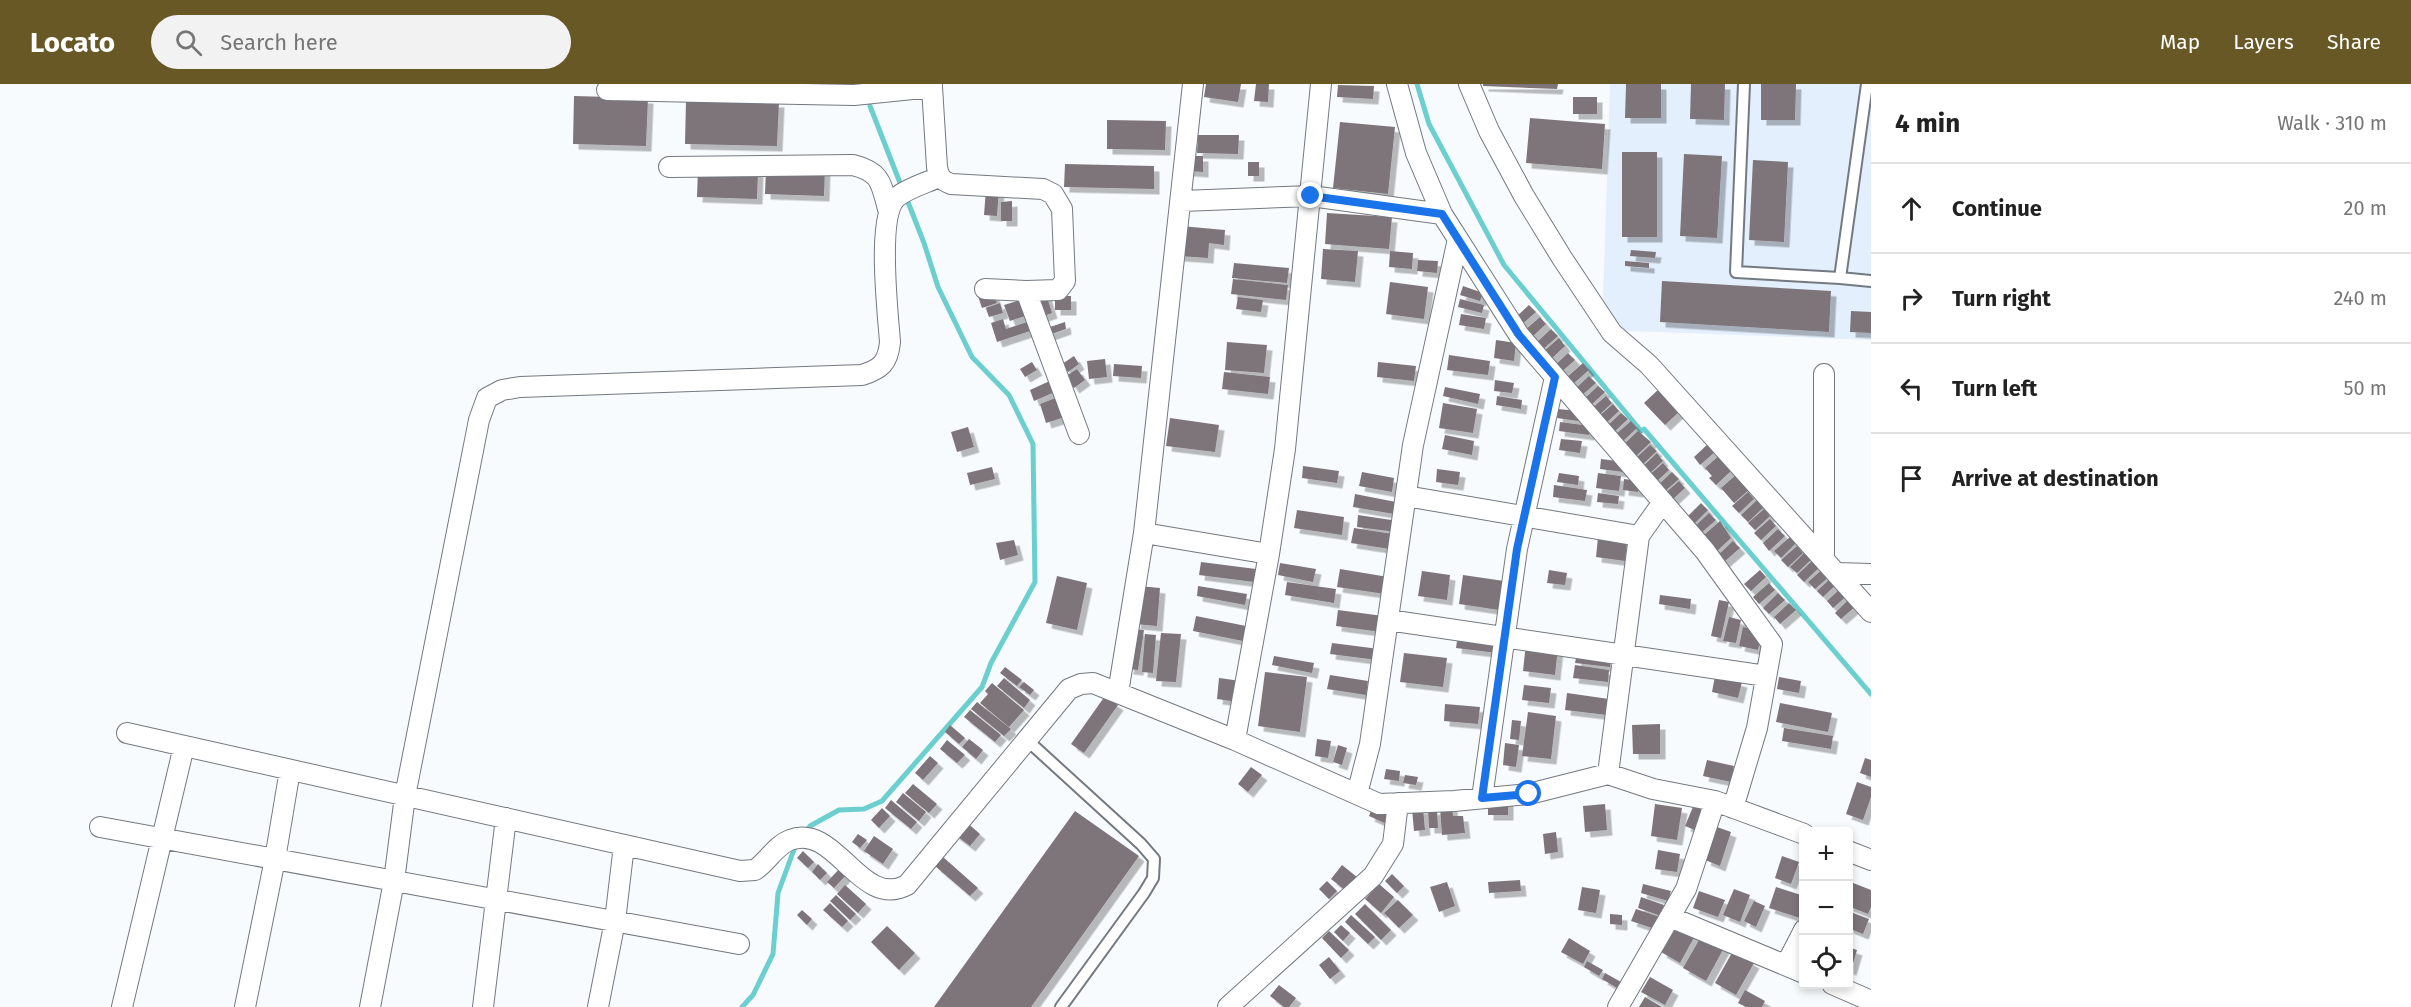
<!DOCTYPE html>
<meta charset="utf-8">
<style>
body{margin:0;font-family:"Fira Sans",sans-serif;background:#f2f2f2;color:#222}
.controls{position:absolute;right:18px;bottom:18px;display:grid;overflow:hidden;border-radius:6px;box-shadow:0 3px 9px #0003}
.controls button{width:54px;height:54px;display:grid;place-items:center;padding:0;border:0;border-bottom:2px solid #e0e0e0;background:#fff;color:#222;font:30px sans-serif}
.stop{position:absolute;width:18px;height:18px;margin:-14px;border:4px solid #1a73e8;border-radius:50%;background:#fff}
.stop.end{background:#1a73e8;border-color:#fff;box-shadow:0 2px 6px #0008}
.list{margin:0;padding:0;list-style:none}
h2{display:flex;justify-content:space-between;align-items:center;height:78px;margin:0;padding:0 24px;font-size:26px}
h2 small{font-size:20px;font-weight:400;color:#767676}
.list li{display:grid;grid-template-columns:39px 1fr auto;gap:18px;align-items:center;box-sizing:border-box;height:90px;padding:0 24px;border-top:2px solid #e0e0e0}
.list b{display:block;font-size:22px;white-space:nowrap}
.list em{font-size:20px;font-style:normal;color:#767676}
.icon{flex:none;width:33px;height:33px;fill:none;stroke:currentColor;stroke-width:2;stroke-linecap:round;stroke-linejoin:round}
.map{position:relative;flex:none;width:1871px;height:923px;overflow:hidden}
header{display:flex;align-items:center;gap:36px;box-sizing:border-box;height:84px;padding:0 30px;background:#675825;color:#fff}
header strong{font-size:28px}
nav{display:flex;gap:33px;margin-inline-start:auto;font-size:21px}
.search{width:420px;height:54px;background:#f2f2f2;display:flex;align-items:center;gap:15px;box-sizing:border-box;padding:0 21px;border-radius:33px;color:#767676;font-size:22px}
main{display:flex}
aside{flex:1;background:#fff}
.map>svg:first-child{display:block}
.built{fill:#e3effc}
.lines{fill:none;stroke-linecap:round;stroke-linejoin:round}
.stream{stroke:#6bcecf;stroke-width:5}
.building{fill:#7e757a;filter:url(#shadow)}
.lane-casing{stroke:#737980;stroke-width:14}
.street-casing{stroke:#737980;stroke-width:22}
.lane{stroke:#fff;stroke-width:10}
.street{stroke:#fff;stroke-width:20}
.route{stroke:#1a73e8;stroke-width:8}
</style>
<header>
<strong>Locato</strong>
<div class="search"><svg class="icon" aria-label="search" viewBox="0 0 24 24"><circle cx="10" cy="10" r="6"/><path d="M15 15l6 6"/></svg>Search here</div>
<nav><a>Map</a><a>Layers</a><a>Share</a></nav>
</header>
<main>
<div class="map">
<svg width="1871" height="923" viewBox="0 0 1871 923">
<defs>
<filter id="shadow"><feDropShadow dx="5.5" dy="5.5" stdDeviation="0" flood-color="#0004"/></filter>
</defs>
<rect width="100%" height="100%" fill="#f8fbfe"/>
<path class="built" d="M1610 0H1871V256L1602 246Z"/>
<g class="lines">
<path class="stream" d="M1417 0 1429 40 1504 181 1641 347 1644 345 1871 610
M870 22 902 104
M805 748 810 742 839 726 864 725 882 717 982 603 991 579 1035 498 1033 360 1009 311 972 273 938 203 924 159 906 113
M742 923 753 911 773 870 778 809 796 760"/>
</g>
<path class="building" d="M1206 0H1241L1238 18 1204 13Z
M1256 0H1269L1268 18 1254 17Z
M1483 0H1558L1557 5 1483 2Z
M1626 0H1661V34H1625Z
M1691 0H1725L1724 36 1690 35Z
M1761 0H1796L1795 36H1761Z
M1338 1 1374 2 1373 15 1337 13Z
M574 12 648 14 646 62 573 60Z
M1573 13H1597V30H1573Z
M686 16 779 18 777 62 685 60Z
M1530 34 1605 40 1602 85 1526 79Z
M1107 36 1166 37 1165 66 1107 65Z
M1340 38 1395 43 1388 110 1333 104Z
M1198 51H1239L1238 70 1197 69Z
M1622 68H1657V153H1622Z
M1684 70 1722 72 1717 154 1680 152Z
M1188 72H1203V88L1188 87Z
M1753 76 1788 78 1784 158 1749 156Z
M1248 78H1259V92H1248Z
M1065 80 1154 82V105L1064 103Z
M766 83 825 84 824 112 765 110Z
M698 85 758 86 757 115 697 113Z
M986 105H999L997 132 984 131Z
M1012 117V137H1001V118Z
M1327 129 1392 133 1389 165 1325 160Z
M1181 142 1225 146 1224 161 1209 159 1208 174 1179 172Z
M1323 165 1358 167 1355 198 1321 195Z
M1631 166 1656 168 1655 174 1630 172Z
M1390 167 1413 169 1412 185 1389 183Z
M1418 176 1438 177 1437 189 1417 187Z
M1625 177 1649 179V184L1625 182Z
M1234 179 1289 184 1287 199 1232 194Z
M1233 195 1288 201 1286 216 1231 210Z
M1662 197 1831 207 1829 248 1660 238Z
M1390 198 1428 203 1424 235 1386 230Z
M1463 202 1483 209 1480 217 1460 211Z
M992 207 997 219 982 224 978 212Z
M1045 207 1052 229 1041 233 1034 211Z
M1055 212H1071V226H1055Z
M1238 213 1263 216 1261 228 1236 225Z
M1460 215 1484 221 1482 229 1458 223Z
M1020 216 1025 232 1010 237 1004 221Z
M1000 219 1003 229 989 233 986 224Z
M1529 221 1536 228 1520 242 1514 235Z
M1851 227 1871 228V249L1850 248Z
M1461 230 1486 234 1484 245 1459 241Z
M1540 233 1546 240 1531 254 1524 247Z
M1003 235 1006 245 1027 238 1030 247 997 258 991 239Z
M1065 238 1066 245 1049 251 1047 244Z
M1551 245 1558 252 1542 266 1536 259Z
M1559 254 1565 262 1550 276 1543 268Z
M1496 256 1516 259 1514 277 1494 274Z
M1227 258 1267 261 1264 289 1225 286Z
M1568 269 1575 276 1559 290 1553 283Z
M1449 271 1490 277 1488 291 1447 286Z
M1074 272 1079 280 1068 288 1062 280Z
M1105 275 1107 293 1089 295 1087 277Z
M1032 278 1037 286 1025 293 1020 285Z
M1378 278 1416 282 1414 297 1377 293Z
M1583 279 1589 286 1573 300 1567 293Z
M1114 280 1142 282 1141 294 1113 292Z
M1077 285 1085 296 1074 304 1066 292Z
M1224 288 1270 293 1268 310 1222 305Z
M1589 292 1596 299 1580 313 1574 306Z
M1052 296 1057 307 1034 317 1030 306Z
M1495 296 1514 299 1512 309 1494 307Z
M1598 302 1605 308 1589 323 1583 316Z
M1445 303 1480 310 1478 320 1443 312Z
M1660 304 1680 327 1665 341 1644 319Z
M1497 312 1522 316 1521 325 1496 321Z
M1606 312 1612 319 1597 333 1590 326Z
M1058 313 1065 333 1046 339 1040 320Z
M1443 319 1477 325 1473 349 1439 344Z
M1613 320 1619 327 1604 341 1597 334Z
M1558 325 1579 327 1578 337 1557 334Z
M1621 329 1628 335 1612 350 1606 343Z
M1170 334 1219 341 1215 368 1166 362Z
M1631 337 1637 344 1622 358 1615 351Z
M1560 338 1590 342 1589 351 1559 347Z
M968 343 974 363 957 368 951 348Z
M1638 347 1651 358 1636 372 1623 361Z
M1445 351 1474 357 1472 371 1442 365Z
M1561 355 1582 357 1580 369 1559 366Z
M1709 359 1716 367 1700 381 1694 373Z
M1650 361 1657 367 1641 382 1635 375Z
M1657 369 1663 377 1648 391 1641 384Z
M1721 370 1727 377 1724 380 1731 387 1716 401 1709 394 1712 392 1705 384Z
M1601 375 1625 378 1623 388 1600 385Z
M1663 379 1669 386 1654 400 1647 393Z
M1303 382 1339 387 1337 399 1302 394Z
M992 383 995 395 970 401 967 389Z
M1437 385 1460 388 1458 401 1436 398Z
M1362 388 1394 394 1392 408 1359 402Z
M1672 388 1679 395 1663 409 1657 402Z
M1559 389 1579 392 1578 401 1557 398Z
M1598 389 1621 392 1619 407 1596 404Z
M1737 390 1750 405 1734 419 1721 404Z
M1624 395 1639 397 1638 408 1623 406Z
M1679 397 1685 404 1670 418 1663 411Z
M1554 401 1587 406 1585 417 1553 413Z
M1748 408 1754 415 1739 429 1732 422Z
M1598 409 1619 412 1618 420 1597 418Z
M1355 410 1396 418 1394 430 1353 423Z
M1757 416 1763 424 1748 438 1741 431Z
M1701 419 1708 426 1693 441 1686 434Z
M1764 425 1770 432 1755 446 1748 439Z
M1297 426 1344 433 1342 451 1294 444Z
M1709 429 1716 436 1700 450 1694 443Z
M1358 431 1398 437 1396 448 1357 443Z
M1770 435 1776 442 1761 456 1754 449Z
M1720 437 1731 454 1716 468 1709 461 1712 459 1704 451Z
M1354 444 1399 451 1396 466 1351 459Z
M1778 445 1785 452 1769 467 1763 459Z
M1598 453 1627 457 1625 477 1596 473Z
M1790 453 1796 459 1781 474 1774 467Z
M1014 456 1018 471 1000 476 996 459Z
M1733 457 1740 464 1724 478 1718 471Z
M1797 462 1803 469 1788 483 1781 476Z
M1805 468 1812 475 1797 489 1790 483Z
M1812 477 1819 484 1804 498 1797 491Z
M1201 478 1256 485 1254 498 1199 491Z
M1280 479 1316 485 1313 498 1278 491Z
M1824 484 1831 491 1815 505 1808 498Z
M1340 485 1388 493 1385 510 1337 503Z
M1549 486 1567 489 1565 501 1547 499Z
M1760 486 1766 493 1751 507 1744 500Z
M1422 487 1450 491 1447 516 1418 512Z
M1463 491 1504 497 1499 526 1459 520Z
M1057 492 1087 499 1077 546 1046 539Z
M1831 494 1837 500 1823 513 1817 507Z
M1287 498 1336 505 1334 519 1285 511Z
M1769 499 1775 506 1759 520 1753 513Z
M1139 502 1160 504 1157 542 1135 540Z
M1198 502 1247 510 1245 521 1197 512Z
M1842 503 1849 510 1833 524 1827 517Z
M1778 509 1785 516 1769 530 1763 524Z
M1660 511 1691 515 1690 525 1659 520Z
M1849 515 1856 522 1841 535 1835 529Z
M1719 516 1729 518 1721 554 1711 552Z
M1789 519 1796 526 1780 540 1774 533Z
M1338 526 1383 532 1381 548 1336 542Z
M1196 532 1246 542 1243 557 1193 547Z
M1729 533 1741 536 1736 559 1723 557Z
M1743 543 1762 547 1758 566 1739 562Z
M1133 545 1144 546 1138 586 1128 585Z
M1161 549 1181 550 1176 598 1156 597Z
M1145 550 1156 551 1153 589 1142 588Z
M1458 550 1499 555 1497 569 1456 564Z
M1332 559 1379 565 1377 576 1330 570Z
M1526 559 1558 563 1555 591 1523 587Z
M1404 569 1447 574 1443 603 1400 598Z
M1577 569 1611 573 1610 583 1575 579Z
M1274 572 1314 579 1312 589 1272 581Z
M1575 581 1609 586 1608 598 1573 594Z
M1005 583 1022 596 1017 602 1000 589Z
M1265 588 1307 593 1300 648 1258 642Z
M1330 591 1368 597 1366 611 1327 605Z
M1715 592 1742 598 1738 614 1712 608Z
M1779 593 1801 597 1799 609 1777 605Z
M1004 594 1030 616 1024 624 997 602Z
M1219 594 1241 597 1238 618 1217 615Z
M1024 598 1034 606 1030 611 1019 603Z
M992 599 1024 626 1009 643 980 619 988 610 985 607Z
M1524 601 1551 604 1549 619 1522 616Z
M1567 609 1609 615 1607 631 1565 626Z
M1105 612 1118 621 1084 669 1071 660Z
M977 618 1011 645 1004 652 971 625Z
M1780 619 1832 629 1828 648 1776 638Z
M1445 620 1480 623 1478 640 1444 637Z
M970 626 1001 651 995 658 964 633Z
M1528 628 1556 632 1551 675 1522 672Z
M1512 636 1521 637 1519 656 1510 655Z
M1660 640V670H1633L1632 641Z
M950 641 965 654 959 660 945 648Z
M1784 644 1833 652 1831 665 1782 657Z
M969 655 983 666 976 675 962 663Z
M1317 655 1331 657 1328 674 1315 672Z
M947 656 965 671 957 679 940 665Z
M1505 659 1519 661 1516 683 1503 681Z
M1338 661 1347 664 1342 681 1333 678Z
M930 672 938 679 923 696 915 689Z
M1865 674 1871 676V693L1860 689Z
M1707 676 1734 682 1731 698 1703 692Z
M1251 683 1262 691 1248 708 1238 700Z
M1386 685 1400 687 1399 697 1384 695Z
M1405 691 1418 693 1416 701 1403 699Z
M1857 698 1871 703V713L1863 736 1846 730Z
M913 700 937 720 929 729 905 709Z
M903 709 926 728 919 737 896 718Z
M1508 715V731H1488V716Z
M891 716 917 738 911 745 885 724Z
M1695 718 1706 722 1697 747 1685 742Z
M1374 719 1397 728 1391 742 1369 732Z
M1605 720 1607 746 1585 748 1583 722Z
M1655 720 1682 724 1677 756 1651 752Z
M1452 722 1453 732H1463L1465 749 1442 751 1440 723Z
M882 724 890 732 879 744 871 736Z
M1423 724 1425 746 1414 747 1412 725Z
M1437 725 1438 744H1429L1428 726Z
M1075 727 1139 772 1031 923H934Z
M965 737 980 750 970 762 954 750Z
M1717 743 1731 748 1720 782 1705 776Z
M1556 748 1558 768 1545 770 1543 750Z
M858 750 867 756 860 764 852 758Z
M874 752 893 765 883 780 864 767Z
M1658 766 1680 770 1677 788 1655 785Z
M803 767 814 778 808 784 797 774Z
M1782 772 1799 778 1791 800 1775 794Z
M943 773 978 804 970 812 935 782Z
M818 780 827 789 820 796 812 788Z
M1342 781 1357 793 1345 806 1331 795Z
M842 782 849 788 834 804 827 798Z
M1392 790 1404 802 1397 809 1385 797Z
M1520 796 1521 807 1489 809 1488 798Z
M1327 797 1337 807 1329 815 1319 805Z
M1848 797 1871 806V823L1868 830 1848 822Z
M1447 798 1455 822 1439 828 1430 803Z
M1379 800 1394 813 1381 829 1365 815Z
M1643 800 1671 807 1668 817 1641 809Z
M845 801 866 820 858 829 837 810Z
M1582 803 1600 806 1596 829 1578 826Z
M1776 803 1804 812V823L1800 834 1769 824Z
M1734 805 1750 811 1740 838 1723 831Z
M1699 807 1725 816 1718 833 1693 824Z
M836 811 856 830 850 836 830 817Z
M1641 813 1664 821 1661 832 1638 824Z
M1398 816 1413 831 1399 844 1384 829Z
M1754 817 1765 822 1756 843 1744 837Z
M830 819 848 837 842 843 823 826Z
M1365 820 1391 846 1381 856 1355 830Z
M1636 825 1660 833 1655 845 1631 837Z
M802 826 812 835 807 841 797 831Z
M1848 827 1869 835 1863 850 1848 844Z
M1610 830 1622 831V841L1610 840Z
M1351 831 1375 853 1368 860 1345 838Z
M1677 839 1696 850 1680 879 1661 868Z
M1341 841 1350 849 1343 857 1334 848Z
M887 842 915 869 899 886 871 858Z
M1329 847 1349 866 1341 874 1322 854Z
M1703 849 1725 862 1706 897 1683 884Z
M1569 854 1590 867 1583 880 1561 868Z
M1848 863 1857 866 1851 886 1848 885Z
M1733 867 1754 879 1736 911 1715 899Z
M1329 873 1340 887 1330 895 1319 881Z
M1587 877 1603 886 1599 892 1584 883Z
M1605 889 1621 898 1617 904 1602 895Z
M1650 893 1673 906 1665 921 1641 908Z
M1279 901 1296 914 1289 923H1284L1270 912Z
M1745 906 1765 917 1762 923H1746L1738 919Z
M1645 913 1662 923H1639Z"/>
<g class="lines">
<defs>
<path id="lane" d="M1744 0 1736 188 1840 194
M1867 0 1840 194 1871 197
M1027 656 1141 760 1154 775 1153 794 1144 809 1061 923"/>
<path id="street" d="M1397 0 1416 69 1442 130
M1469 0 1489 47 1524 112 1562 174 1612 249 1649 281 1871 528
M932 3 937 83C939 93 941 96 951 100L1043 105 1053 110 1062 125 1065 197 1058 206 1026 207 985 205
M607 6 854 11 932 3V0
M669 83 853 81C881 88 881 99 888 125
M1182 117 1311 112 1442 130 1519 251 1705 467 1772 560 1757 644 1733 724
M1026 207 1079 350
M1824 290V475
M1406 412 1639 452
M1144 449 1269 470
M1836 489 1871 490
M1388 536 1766 592
M1118 609 1144 449 1193 0
M127 649 740 787 755 786C768 777 776 761 790 756 836 738 860 826 907 801L1069 605 1081 600 1093 599 1235 656 1379 720 1454 717 1529 710 1608 690 1653 705 1715 717 1804 750
M1235 656 1269 470 1285 365 1321 0
M1608 690 1639 452 1663 418
M1357 710 1370 660 1413 361 1458 155
M1482 714 1517 465 1555 293
M100 743 739 860
M1848 767 1871 776
M1670 833 1804 889
M1786 881 1804 846
M1832 900 1871 917
M122 923 184 662
M245 923 275 775 290 686
M370 923 394 797 405 712 479 336 487 314 502 306 520 303 862 291C881 285 888 279 890 258 888 229 876 131 897 113 908 104 926 99 939 93
M483 923 506 734
M598 923 615 837 624 761
M1228 923 1373 792 1393 760 1398 719
M1618 923 1686 805 1715 717"/>
</defs>
<use href="#lane" class="lane-casing"/>
<use href="#street" class="street-casing"/>
<use href="#lane" class="lane"/>
<use href="#street" class="street"/>
</g>
<g class="lines">
<path class="route" d="M1311 112 1442 130 1519 251 1555 293 1517 465 1482 714 1529 710"/>
</g>
</svg>
<div class="controls">
<button>+</button>
<button>−</button>
<button><svg class="icon" aria-label="locate" viewBox="0 0 24 24"><circle cx="12" cy="12" r="6"/><path d="M12 2v4M12 18v4M2 12h4M18 12h4"/></svg></button>
</div>
<div class="stop" style="left:1529px;top:710px"></div>
<div class="stop end" style="left:1311px;top:112px"></div>
</div>
<aside>
<h2>4 min<small>Walk · 310 m</small></h2>
<ul class="list">
<li><svg class="icon" aria-label="ahead" viewBox="0 0 24 24"><path d="M12 20V5M6 11l6-6 6 6"/></svg><div><b>Continue</b></div><em>20 m</em></li>
<li><svg class="icon" aria-label="right" viewBox="0 0 24 24"><path d="M7 20v-9h11M14 6l5 5-5 5"/></svg><div><b>Turn right</b></div><em>240 m</em></li>
<li><svg class="icon" aria-label="left" viewBox="0 0 24 24"><path d="M17 20v-9H6M10 6l-5 5 5 5"/></svg><div><b>Turn left</b></div><em>50 m</em></li>
<li><svg class="icon" aria-label="arrive" viewBox="0 0 24 24"><path d="M6 21V4h12l-3 4 3 4H6"/></svg><div><b>Arrive at destination</b></div></li>
</ul>
</aside>
</main>
